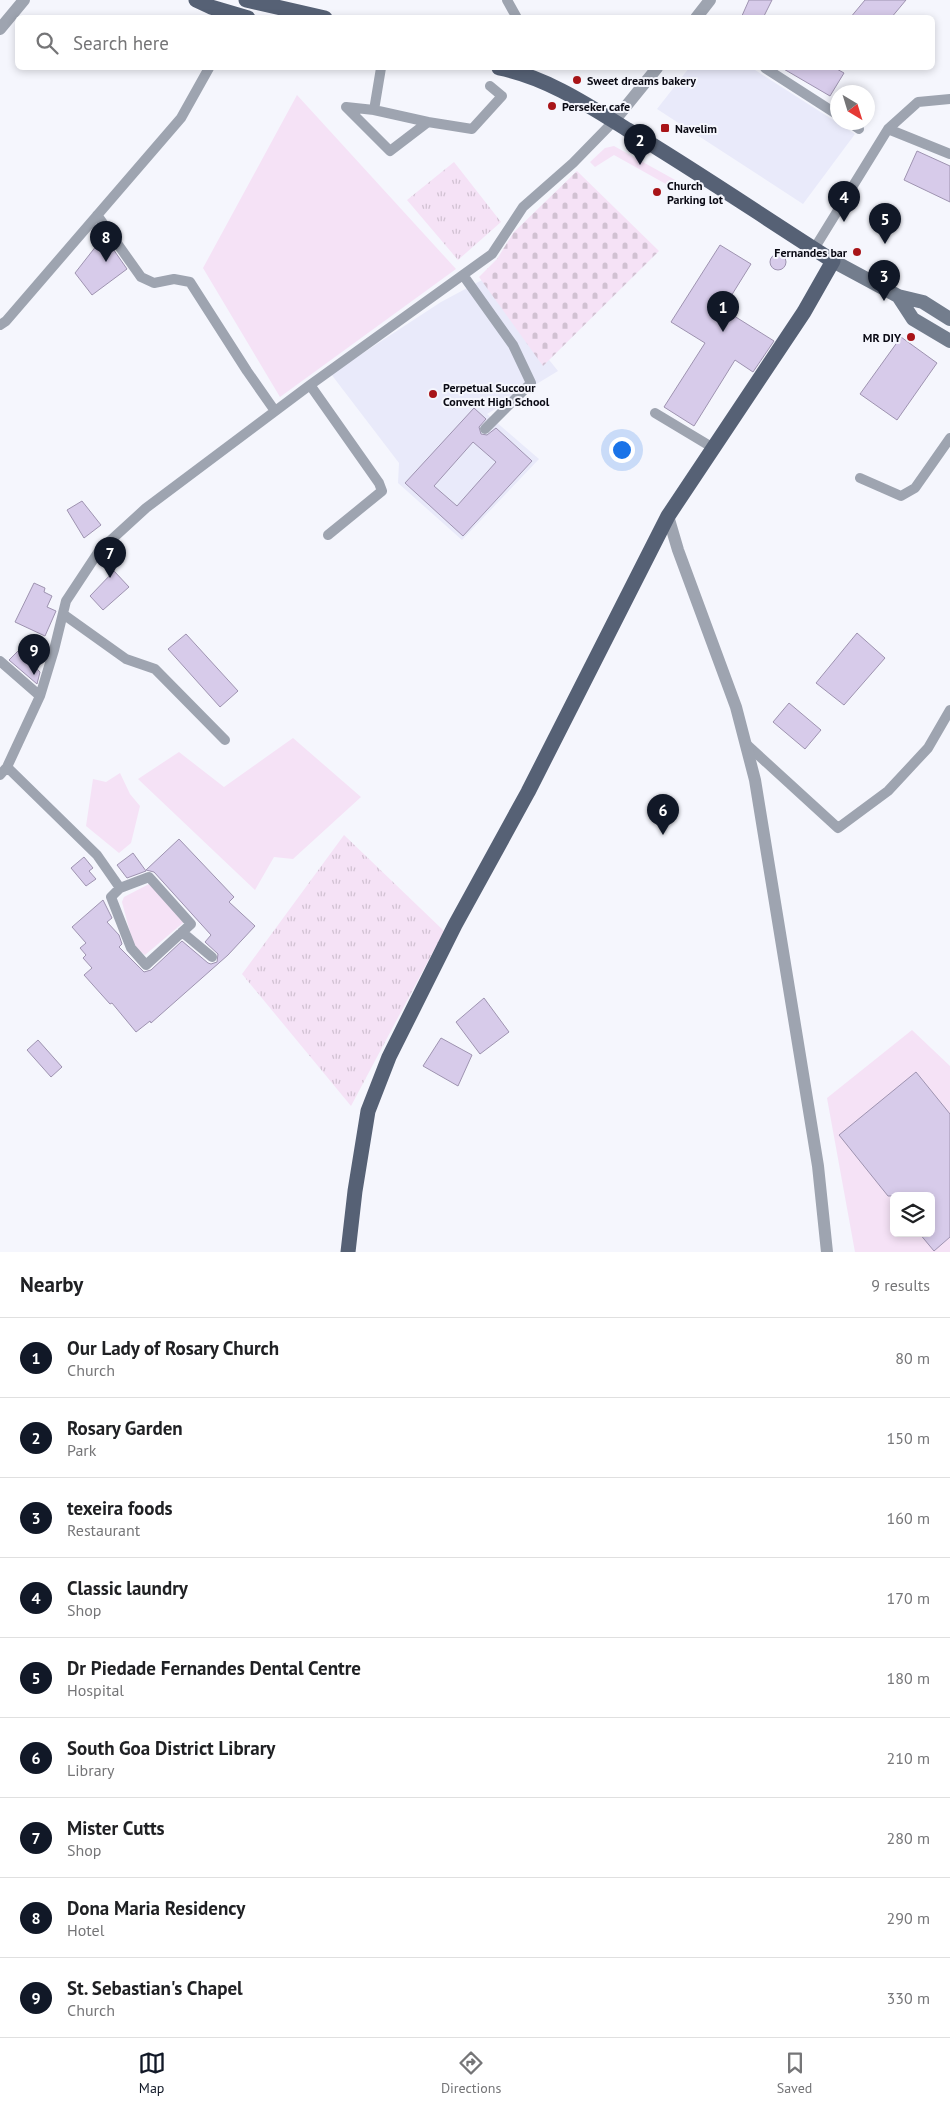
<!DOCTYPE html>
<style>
body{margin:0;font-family:"PT Sans",sans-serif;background:#f6f6f6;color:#202124}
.controls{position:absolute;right:15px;bottom:15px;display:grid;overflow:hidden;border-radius:8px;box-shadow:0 2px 8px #0003}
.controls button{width:45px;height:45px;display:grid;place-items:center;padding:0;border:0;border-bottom:1px solid #e0e0e0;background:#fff;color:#202124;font:25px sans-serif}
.compass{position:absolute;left:830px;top:85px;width:45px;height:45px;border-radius:50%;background:#fff;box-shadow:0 2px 8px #0003;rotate:142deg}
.you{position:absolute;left:621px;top:449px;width:18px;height:18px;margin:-12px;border:4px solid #fff;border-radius:50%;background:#1a73e8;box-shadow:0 0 0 8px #1a73e833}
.badge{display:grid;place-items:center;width:32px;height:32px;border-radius:50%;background:#111827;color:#fff;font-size:16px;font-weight:700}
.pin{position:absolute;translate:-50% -41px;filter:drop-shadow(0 1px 2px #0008)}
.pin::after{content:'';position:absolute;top:26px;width:18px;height:15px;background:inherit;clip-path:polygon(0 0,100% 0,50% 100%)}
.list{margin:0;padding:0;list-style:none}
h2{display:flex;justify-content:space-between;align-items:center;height:65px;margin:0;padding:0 20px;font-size:21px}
h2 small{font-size:16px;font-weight:400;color:#757577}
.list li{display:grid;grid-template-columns:32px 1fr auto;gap:15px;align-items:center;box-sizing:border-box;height:80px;padding:0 20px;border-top:1px solid #e0e0e0}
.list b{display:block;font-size:19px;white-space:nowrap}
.list p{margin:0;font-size:16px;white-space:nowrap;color:#757577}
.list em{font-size:16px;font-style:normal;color:#757577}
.icon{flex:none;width:28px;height:28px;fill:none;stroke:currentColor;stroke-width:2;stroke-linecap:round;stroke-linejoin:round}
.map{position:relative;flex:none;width:950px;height:1252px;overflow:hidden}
.search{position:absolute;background:#fff;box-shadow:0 2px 8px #0003;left:15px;right:15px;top:15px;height:55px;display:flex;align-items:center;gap:12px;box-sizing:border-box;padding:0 18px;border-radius:8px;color:#757577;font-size:19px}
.sheet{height:785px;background:#fff}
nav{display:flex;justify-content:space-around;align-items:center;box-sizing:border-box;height:70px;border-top:1px solid #e0e0e0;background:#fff;font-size:14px;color:#757577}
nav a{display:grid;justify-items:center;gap:2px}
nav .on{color:#111827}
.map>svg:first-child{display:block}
.built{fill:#e9eafa}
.grass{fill:url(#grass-tufts)}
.cemetery{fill:url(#cemetery-stones)}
.green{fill:#f5e2f6;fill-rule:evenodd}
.building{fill:#d7cbea;stroke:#9e93b0;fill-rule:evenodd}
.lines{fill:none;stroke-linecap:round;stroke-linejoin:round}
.minor{stroke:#9ea4b0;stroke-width:10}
.tertiary{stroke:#9ea4b0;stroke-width:12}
.secondary{stroke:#737d8d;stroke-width:14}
.primary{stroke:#566175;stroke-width:15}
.poi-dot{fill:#a81418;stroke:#f5f6fd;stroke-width:2}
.labels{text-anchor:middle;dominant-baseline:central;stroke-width:4;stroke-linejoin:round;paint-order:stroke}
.poi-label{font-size:12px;font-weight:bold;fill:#0a0a14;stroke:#f5f6fd;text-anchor:start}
</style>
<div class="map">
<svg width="950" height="1252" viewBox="0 0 950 1252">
<defs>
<pattern id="grass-tufts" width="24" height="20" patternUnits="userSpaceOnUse" patternTransform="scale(1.25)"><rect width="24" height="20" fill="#f5e2f6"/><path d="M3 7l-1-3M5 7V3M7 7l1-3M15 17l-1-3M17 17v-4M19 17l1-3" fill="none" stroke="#d1c1d2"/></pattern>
<pattern id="cemetery-stones" width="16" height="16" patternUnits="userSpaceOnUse" patternTransform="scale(1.25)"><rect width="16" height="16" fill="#f5e2f6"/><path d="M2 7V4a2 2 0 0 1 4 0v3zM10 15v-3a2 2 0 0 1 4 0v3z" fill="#d1c1d2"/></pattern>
</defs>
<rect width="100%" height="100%" fill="#f5f6fd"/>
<path class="built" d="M689 68H752L855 134 803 204 657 109Z
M484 279 558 371 487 414 539 459 462 540 398 483 399 463 331 374 441 302Z"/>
<path class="grass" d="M454 162 501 222 458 260 407 200Z
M344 835 444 931 351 1106 242 974Z"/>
<path class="cemetery" d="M577 171 659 251 543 366 479 277 497 259 514 232Z"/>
<path class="green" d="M297 95 456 269 280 397 203 268Z
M614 146 677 181 673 188 614 155 595 167 590 162 605 148Z
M293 738 361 797 293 859 274 857 255 890 138 779 179 752 224 787Z
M120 773 130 794 140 806 131 843 119 853 86 826 93 779 106 782Z
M151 883 184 922 145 955 134 947 122 902 124 897Z
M912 1030 950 1066V1252H855L827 1098ZM894 1196H931V1233H894Z"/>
<path class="building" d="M749 0H772L763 18H741Z
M865 0H906L891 18H850Z
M782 68H835L844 73 830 96Z
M917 151 950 166V202L904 180Z
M104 236 127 269 92 295 75 273Z
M720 245 751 264 723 309 774 341 753 372 735 360 694 426 664 407 705 343 671 322Z
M770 262a8 8 0 1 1 16 0a8 8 0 1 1-16 0Z
M901 337 937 363 897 420 860 394Z
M474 408 486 419 479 427 481 434 487 435 496 428 532 461 463 536 405 483ZM473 442 496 462 457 506 434 486Z
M82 501 101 525 84 538 67 510Z
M114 571 129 587 103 610 90 596Z
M34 583 45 588 44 592 52 596 47 607 56 611 45 636 15 622Z
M857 633 885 658 844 705 816 683Z
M186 634 238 691 220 707 168 649Z
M18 651 40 672 37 684 9 660Z
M789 703 821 730 805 749 773 722Z
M179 839 234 897 229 902 255 926 228 955 151 1023 150 1021 136 1032 112 1003 110 1004 84 975 92 968 83 958 86 955 80 948 86 943 72 927 103 900 112 918 107 922 119 935 122 944 119 947 144 972 151 970 182 941 208 963 211 964 217 962 218 954 205 942 211 935 154 872 146 870Z
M133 853 146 871 127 878 117 865Z
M84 857 93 868 89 871 96 879 86 886 71 868Z
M484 998 509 1032 480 1054 456 1022Z
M441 1038 472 1055 458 1086 423 1066Z
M38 1040 62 1067 51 1077 27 1050Z
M916 1072 950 1114V1237L934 1251 919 1233H931V1196H888L839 1135Z"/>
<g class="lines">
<path class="minor" d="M507 0 517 18
M765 68 838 115
M346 107 374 110 428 122 390 151Z
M374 110 381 68
M428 122 472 129 502 96 490 86
M849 122 859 129
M888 129 950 154
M97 215 141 277 154 283 174 279 190 282 247 371 275 411
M814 249 888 129 918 102 950 99
M463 275 513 345 531 383 485 429
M0 325 6 321 181 118 209 68
M310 385 379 483 382 491 328 535
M655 413 715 449
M860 478 901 496 915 488 950 438
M63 614 126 659 155 669 225 740
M0 661 40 696
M745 743 838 828 888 791 928 748 950 710
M7 767 97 855 120 888 149 877 191 924 146 965 131 948 111 897 120 888
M0 775 7 767 40 696 54 650 66 601 99 551 146 508 310 385 492 254 523 207 573 163 614 121
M182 932 212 957"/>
<path class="tertiary" d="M696 18 710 0
M0 29 24 0
M614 121 657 68
M668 516 678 550 736 707 755 780 818 1166 827 1252"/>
<path class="secondary" d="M833 261 898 296 923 302 950 319
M898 296 913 319 950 341"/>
<path class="primary" d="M196 0 211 7 248 18
M246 0 325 18
M348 1252 355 1191 368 1111 389 1057 455 925 528 792 668 516 804 312 833 261C765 218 698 172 628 130 588 105 546 77 499 68"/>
</g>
<g class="poi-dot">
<circle cx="577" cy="80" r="5"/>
<circle cx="552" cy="106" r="5"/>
<rect x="660" y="123" width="10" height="10" rx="2.5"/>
<circle cx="657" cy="192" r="5"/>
<circle cx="857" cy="252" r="5"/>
<circle cx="911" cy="337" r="5"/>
<circle cx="433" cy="394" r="5"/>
</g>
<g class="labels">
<g class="poi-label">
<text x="587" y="80">Sweet dreams bakery</text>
<text x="562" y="106">Perseker cafe</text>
<text x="675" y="128">Navelim</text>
<text x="667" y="185">Church<tspan x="667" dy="14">Parking lot</tspan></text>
<text x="847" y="252" text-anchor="end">Fernandes bar</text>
<text x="901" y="337" text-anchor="end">MR DIY</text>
<text x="443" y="387">Perpetual Succour<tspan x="443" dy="14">Convent High School</tspan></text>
</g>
</g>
</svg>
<div class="controls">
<button><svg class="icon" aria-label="layers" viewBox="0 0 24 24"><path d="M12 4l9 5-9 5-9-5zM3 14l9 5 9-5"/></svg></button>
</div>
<svg class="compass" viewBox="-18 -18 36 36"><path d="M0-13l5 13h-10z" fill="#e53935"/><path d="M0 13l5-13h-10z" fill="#757577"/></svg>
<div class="you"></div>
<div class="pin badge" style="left:723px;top:332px">1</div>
<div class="pin badge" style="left:640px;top:165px">2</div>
<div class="pin badge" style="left:884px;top:301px">3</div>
<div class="pin badge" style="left:844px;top:222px">4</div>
<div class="pin badge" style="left:885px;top:244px">5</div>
<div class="pin badge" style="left:663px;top:835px">6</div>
<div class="pin badge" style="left:110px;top:578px">7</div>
<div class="pin badge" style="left:106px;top:262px">8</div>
<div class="pin badge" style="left:34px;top:675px">9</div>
<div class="search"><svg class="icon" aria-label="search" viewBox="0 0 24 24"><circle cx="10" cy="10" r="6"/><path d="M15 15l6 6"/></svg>Search here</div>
</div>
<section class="sheet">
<h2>Nearby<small>9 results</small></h2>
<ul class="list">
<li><span class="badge">1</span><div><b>Our Lady of Rosary Church</b><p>Church</p></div><em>80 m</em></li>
<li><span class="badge">2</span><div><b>Rosary Garden</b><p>Park</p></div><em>150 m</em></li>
<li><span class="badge">3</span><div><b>texeira foods</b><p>Restaurant</p></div><em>160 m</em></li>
<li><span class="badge">4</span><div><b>Classic laundry</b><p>Shop</p></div><em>170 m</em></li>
<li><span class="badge">5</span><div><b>Dr Piedade Fernandes Dental Centre</b><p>Hospital</p></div><em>180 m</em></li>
<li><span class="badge">6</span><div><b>South Goa District Library</b><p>Library</p></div><em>210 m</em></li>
<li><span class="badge">7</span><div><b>Mister Cutts</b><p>Shop</p></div><em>280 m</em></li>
<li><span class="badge">8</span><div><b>Dona Maria Residency</b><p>Hotel</p></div><em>290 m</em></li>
<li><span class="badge">9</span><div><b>St. Sebastian's Chapel</b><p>Church</p></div><em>330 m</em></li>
</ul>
</section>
<nav>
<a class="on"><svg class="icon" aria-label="map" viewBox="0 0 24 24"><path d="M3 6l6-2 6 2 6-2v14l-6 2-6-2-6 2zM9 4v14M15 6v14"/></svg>Map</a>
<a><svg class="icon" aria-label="directions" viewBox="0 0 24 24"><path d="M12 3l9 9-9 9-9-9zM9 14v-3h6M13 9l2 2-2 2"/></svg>Directions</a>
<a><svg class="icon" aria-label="saved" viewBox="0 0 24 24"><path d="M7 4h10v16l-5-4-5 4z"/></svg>Saved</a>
</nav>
